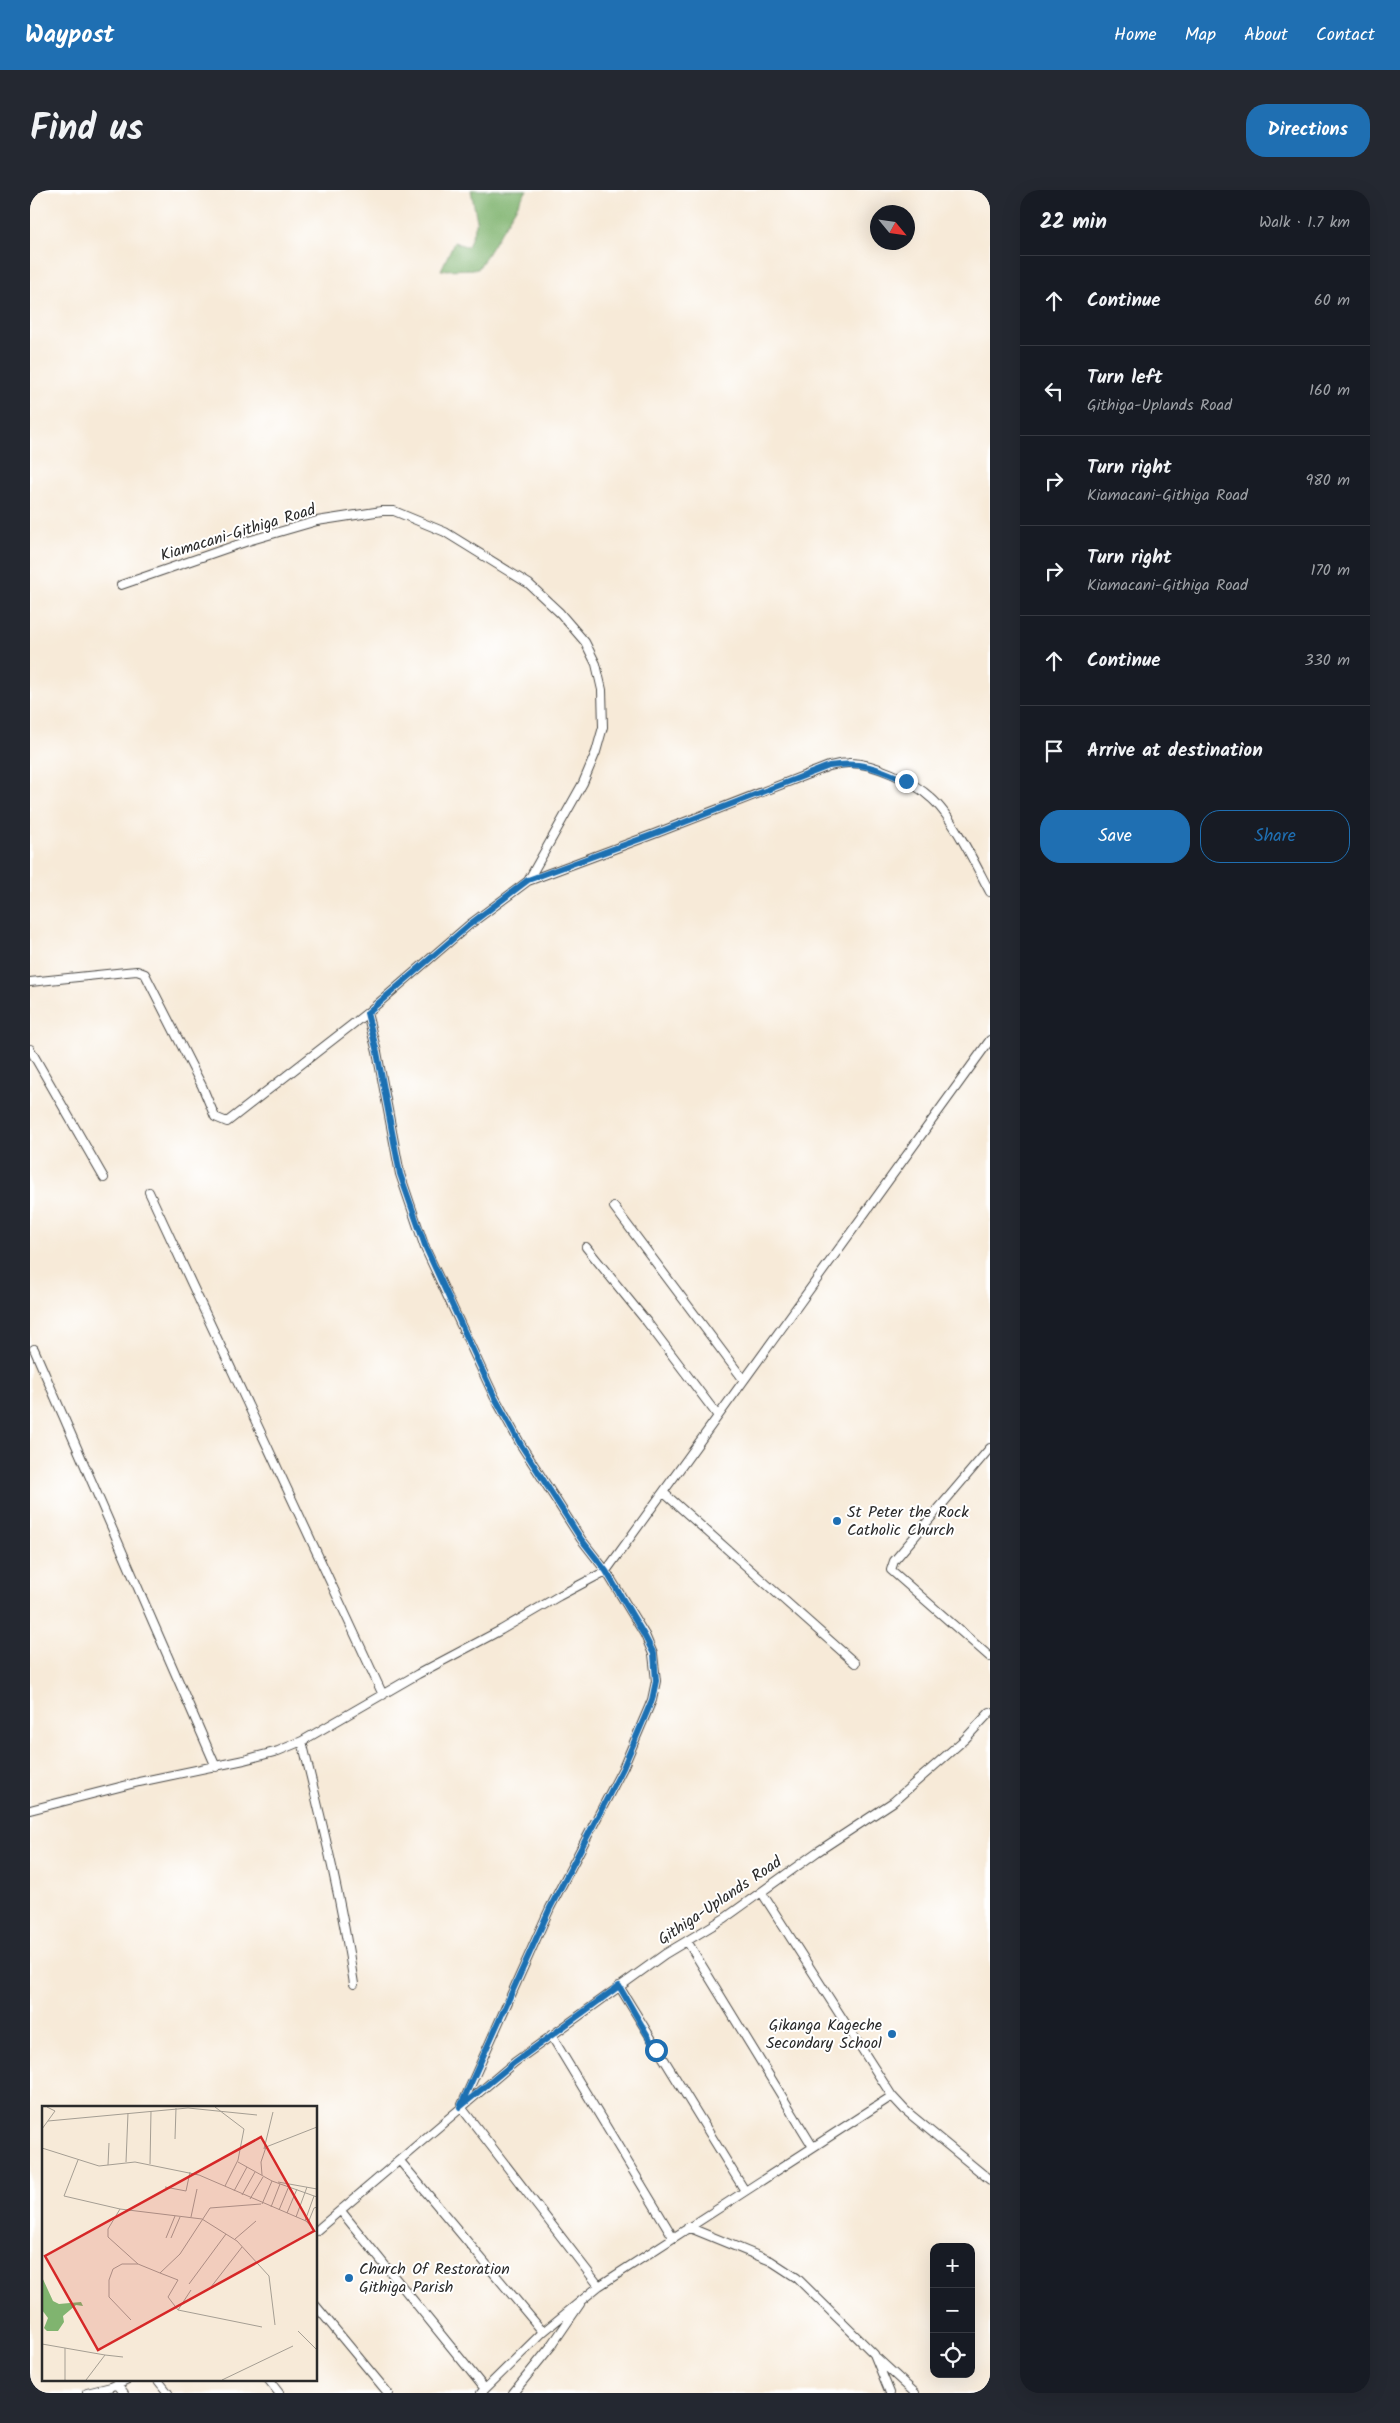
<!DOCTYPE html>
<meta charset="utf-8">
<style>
body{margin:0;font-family:Kalam,sans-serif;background:#242831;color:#f1f3f6}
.controls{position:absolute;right:15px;bottom:15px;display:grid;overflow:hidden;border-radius:10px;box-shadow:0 5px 20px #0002}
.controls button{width:45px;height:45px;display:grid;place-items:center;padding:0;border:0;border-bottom:1px solid #363941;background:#171b24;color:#f1f3f6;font:25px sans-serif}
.compass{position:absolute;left:840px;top:15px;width:45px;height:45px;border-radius:50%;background:#171b24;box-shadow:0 5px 20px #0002;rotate:119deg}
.stop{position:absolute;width:15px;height:15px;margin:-11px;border:4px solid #1f6fb2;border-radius:50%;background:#fff}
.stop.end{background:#1f6fb2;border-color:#fff;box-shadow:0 1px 5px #0008}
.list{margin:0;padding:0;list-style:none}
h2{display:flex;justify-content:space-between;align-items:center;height:65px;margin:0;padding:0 20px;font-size:21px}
h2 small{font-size:16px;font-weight:400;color:#9ea1a6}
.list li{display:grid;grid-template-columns:32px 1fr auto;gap:15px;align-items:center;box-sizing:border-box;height:90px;padding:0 20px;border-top:1px solid #363941}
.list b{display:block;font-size:19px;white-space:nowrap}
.list p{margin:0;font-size:16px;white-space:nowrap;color:#9ea1a6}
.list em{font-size:16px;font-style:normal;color:#9ea1a6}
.actions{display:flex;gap:10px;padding:15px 20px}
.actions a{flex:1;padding:11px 0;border:1px solid #1f6fb2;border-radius:20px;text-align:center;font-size:18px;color:#1f6fb2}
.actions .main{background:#1f6fb2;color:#fff}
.icon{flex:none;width:28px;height:28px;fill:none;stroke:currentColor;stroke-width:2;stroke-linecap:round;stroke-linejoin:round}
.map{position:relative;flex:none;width:960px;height:2203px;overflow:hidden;border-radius:20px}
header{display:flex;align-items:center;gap:30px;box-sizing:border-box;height:70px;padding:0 25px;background:#1f6fb2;color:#fff}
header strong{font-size:24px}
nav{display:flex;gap:28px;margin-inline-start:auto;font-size:18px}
.intro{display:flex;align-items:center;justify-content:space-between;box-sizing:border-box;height:120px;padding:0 30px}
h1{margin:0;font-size:35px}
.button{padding:12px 22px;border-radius:20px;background:#1f6fb2;color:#fff;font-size:18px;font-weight:700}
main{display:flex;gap:30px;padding:0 30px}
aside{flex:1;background:#171b24;border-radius:20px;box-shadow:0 5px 20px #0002}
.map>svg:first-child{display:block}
.forest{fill:#80b46f;stroke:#56704d}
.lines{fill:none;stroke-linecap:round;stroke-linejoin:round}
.minor-casing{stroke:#4a4845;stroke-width:10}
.minor{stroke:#fff;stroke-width:8}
.route{stroke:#1f6fb2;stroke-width:6}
.poi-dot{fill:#1f6fb2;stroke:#fff;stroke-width:2}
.labels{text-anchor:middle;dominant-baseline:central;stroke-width:4;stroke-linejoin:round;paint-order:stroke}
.street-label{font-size:16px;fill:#2b2b2b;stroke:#fff}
.poi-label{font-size:16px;fill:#2b2b2b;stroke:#fff;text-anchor:start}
.inset-road{fill:none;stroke:#a59e93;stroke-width:1}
.view{fill:#d62828;fill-opacity:0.15;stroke:#d62828;stroke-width:2.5}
.inset-edge{fill:none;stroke:#2b2b2b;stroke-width:2.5}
</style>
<header>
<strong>Waypost</strong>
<nav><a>Home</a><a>Map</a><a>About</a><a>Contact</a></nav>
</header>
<div class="intro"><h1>Find us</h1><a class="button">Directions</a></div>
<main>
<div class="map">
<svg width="960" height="2203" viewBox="0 0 960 2203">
<rect width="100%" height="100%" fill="#fff"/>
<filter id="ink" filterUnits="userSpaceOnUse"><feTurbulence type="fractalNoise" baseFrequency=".02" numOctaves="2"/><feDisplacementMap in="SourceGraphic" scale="10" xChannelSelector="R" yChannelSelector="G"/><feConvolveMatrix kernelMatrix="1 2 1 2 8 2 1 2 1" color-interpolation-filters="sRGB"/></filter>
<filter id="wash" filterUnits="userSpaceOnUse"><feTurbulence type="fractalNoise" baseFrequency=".0096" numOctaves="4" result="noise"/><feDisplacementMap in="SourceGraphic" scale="20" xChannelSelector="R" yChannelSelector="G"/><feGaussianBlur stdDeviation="1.12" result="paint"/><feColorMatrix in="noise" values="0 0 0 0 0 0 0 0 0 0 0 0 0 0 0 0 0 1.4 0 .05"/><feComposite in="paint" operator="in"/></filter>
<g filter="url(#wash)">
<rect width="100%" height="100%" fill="#f7ead8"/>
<path class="forest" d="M441 0H497L448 79 411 80 424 52 438 57 447 31Z"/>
</g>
<g filter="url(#ink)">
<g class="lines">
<defs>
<path id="minor" d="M91 395 218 351 287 331 352 321H364L415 342 499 394 530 423 555 452 566 474 572 500 573 537 566 562 553 593 498 691 439 735 337 823 347 862 370 984 395 1058 464 1206 491 1255 551 1349 576 1381 615 1445 623 1464 626 1491 622 1510 593 1578 520 1718 431 1917
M498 691 624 644 799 576C805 575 812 573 818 573 842 572 883 591 901 608 923 627 946 676 960 702
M0 792 96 782 107 781 115 784 172 896 185 927 197 932 337 823
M0 859 74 988
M119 1002 353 1505
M584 1017 713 1189
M556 1057 617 1132 688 1226
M4 1159 186 1577
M960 1258 864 1371 861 1380 960 1467
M634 1303 825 1473
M272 1551C292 1632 312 1712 324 1794
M0 1620 109 1592 214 1570 248 1561 272 1551 388 1484 471 1440 529 1406 576 1381 960 850
M732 1703 862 1906 875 1920 960 1990
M657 1751 783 1957
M589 1796 715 2001
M521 1845 643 2047
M431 1917 569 2096
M370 1971 513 2142
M311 2021 455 2199
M658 2037 741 2071 767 2088 844 2164 860 2203
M286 2041 485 1872 635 1764 695 1728 787 1662 863 1612 935 1549 960 1522
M286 2116 358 2203
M847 2168 885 2203
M127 2189 138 2203
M238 2189 249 2203
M87 2194 94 2203
M0 2202 5 2203
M57 2203 81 2197 98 2189
M451 2203 513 2142 569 2096 862 1906
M483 2203 522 2155 550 2114"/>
</defs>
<use href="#minor" class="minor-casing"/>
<use href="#minor" class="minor"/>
</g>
</g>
<g class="lines" filter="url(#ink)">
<path class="route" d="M626 1860 589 1796 485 1872 430 1917 520 1718 593 1578 622 1510 626 1491 624 1464 614 1445 576 1381 551 1349 491 1255 464 1206 396 1058 370 984 347 862 337 823 439 735 498 690 624 644 799 576C830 571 847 578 876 591"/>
</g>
<g class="poi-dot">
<circle cx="807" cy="1331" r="5"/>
<circle cx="862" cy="1844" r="5"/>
<circle cx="319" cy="2088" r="5"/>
</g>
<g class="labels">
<g class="street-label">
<text transform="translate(208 343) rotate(-17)">Kiamacani-Githiga Road</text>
<text transform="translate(690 1711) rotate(-34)">Githiga-Uplands Road</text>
</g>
<g class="poi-label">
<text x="817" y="1322">St Peter the Rock<tspan x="817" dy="18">Catholic Church</tspan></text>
<text x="852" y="1835" text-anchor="end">Gikanga Kageche<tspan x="852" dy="18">Secondary School</tspan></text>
<text x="329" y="2079">Church Of Restoration<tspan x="329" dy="18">Githiga Parish</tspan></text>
</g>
</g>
<g transform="translate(12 1916)">
<rect width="275" height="275" fill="#f7ead8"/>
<path d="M0 171 11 195 17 198 39 196 41 200 34 199 21 210 22 216 16 225H5L2 222 6 212 0 204Z" fill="#80b46f"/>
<path class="inset-road" d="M173 1 202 23 196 54 183 80M6 15 146 2 215 9M0 23 13 5 5 1M133 33 134 2M0 42 57 60 93 56 157 69 264 115 275 127M222 43 231 6M36 54 22 90 78 103 160 113 195 135 227 170 233 219M84 56 86 7M196 56 230 75 275 91M108 58 109 5M66 59 67 37M220 69 219 56 224 41 275 21M236 76 275 83M123 81 144 85 148 66M192 85 205 61M200 89 213 66M208 93 221 71M220 98 230 75M229 101 238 78M78 103 66 123V131L96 158M237 104 247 80M245 107 255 83M149 111 155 83M254 111 265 81M263 115 272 90M266 117 272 102 275 101M124 132 133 110M129 132 138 111M193 133 214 115M118 167 136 174 126 191 136 204 220 221M147 178 184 128M169 181 200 141M136 204 149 184M89 214 67 191V174L71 163 80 158H96L118 167 138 148 168 102 219 98M256 225 275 244M0 238 63 249 44 274M63 249 81 251M23 274V242M180 274 251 240"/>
<path class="view" d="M219 31 272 125 56 244 3 150Z"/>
<rect width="275" height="275" class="inset-edge"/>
</g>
</svg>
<div class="controls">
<button>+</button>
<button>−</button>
<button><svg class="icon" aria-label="locate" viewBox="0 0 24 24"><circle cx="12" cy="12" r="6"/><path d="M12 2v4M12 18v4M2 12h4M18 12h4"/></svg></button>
</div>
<svg class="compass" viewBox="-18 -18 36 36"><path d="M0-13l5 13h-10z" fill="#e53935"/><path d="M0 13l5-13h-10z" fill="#9ea1a6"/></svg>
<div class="stop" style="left:626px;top:1860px"></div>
<div class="stop end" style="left:876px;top:591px"></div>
</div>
<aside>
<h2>22 min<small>Walk · 1.7 km</small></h2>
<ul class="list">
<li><svg class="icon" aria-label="ahead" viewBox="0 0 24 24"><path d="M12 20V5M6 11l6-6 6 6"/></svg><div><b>Continue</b></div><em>60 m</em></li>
<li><svg class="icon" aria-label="left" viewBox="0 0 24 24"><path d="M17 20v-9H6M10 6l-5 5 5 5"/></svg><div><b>Turn left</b><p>Githiga-Uplands Road</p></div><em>160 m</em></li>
<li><svg class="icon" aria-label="right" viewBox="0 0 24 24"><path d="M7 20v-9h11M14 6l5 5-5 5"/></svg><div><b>Turn right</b><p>Kiamacani-Githiga Road</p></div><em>980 m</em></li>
<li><svg class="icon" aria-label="right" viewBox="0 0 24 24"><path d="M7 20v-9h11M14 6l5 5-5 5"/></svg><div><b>Turn right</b><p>Kiamacani-Githiga Road</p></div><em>170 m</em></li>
<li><svg class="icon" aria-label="ahead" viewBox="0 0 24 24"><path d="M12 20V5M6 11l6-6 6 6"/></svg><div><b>Continue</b></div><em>330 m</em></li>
<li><svg class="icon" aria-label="arrive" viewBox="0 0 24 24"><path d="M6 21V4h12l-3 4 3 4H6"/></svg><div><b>Arrive at destination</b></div></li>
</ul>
<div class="actions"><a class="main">Save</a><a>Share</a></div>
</aside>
</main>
